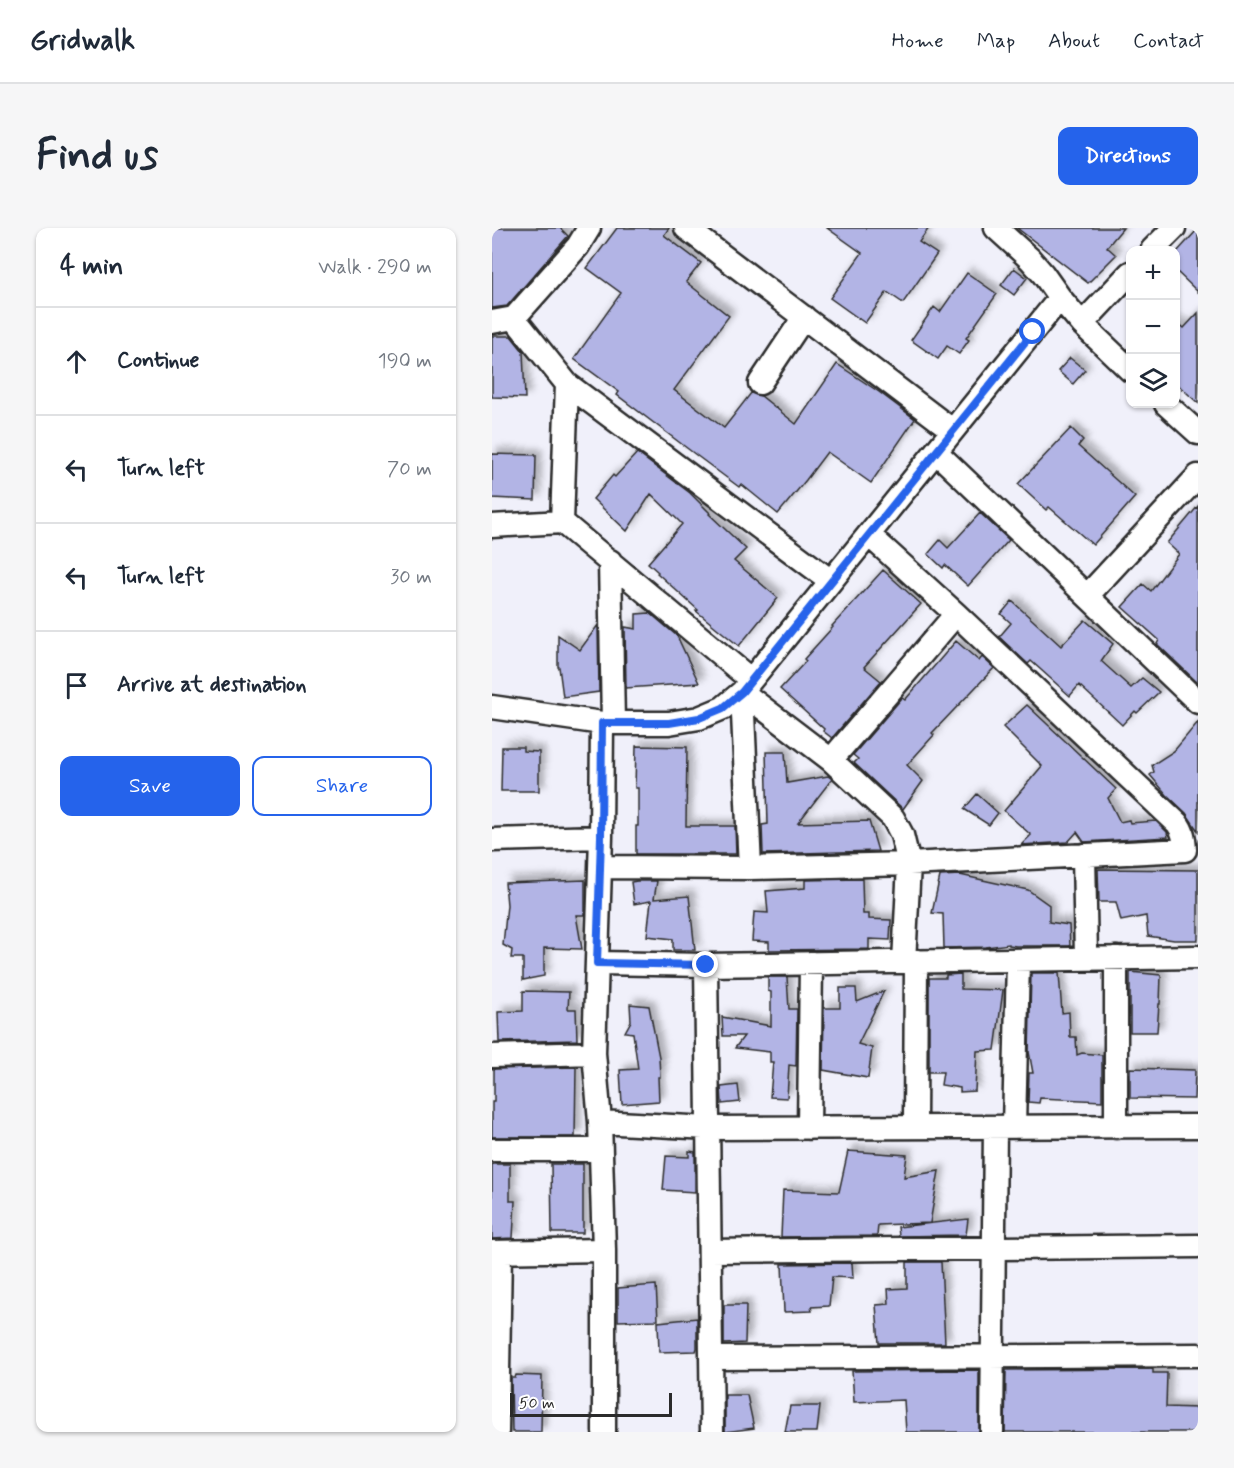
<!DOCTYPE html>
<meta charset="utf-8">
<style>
body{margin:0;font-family:Mynerve,sans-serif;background:#f6f6f7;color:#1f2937}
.controls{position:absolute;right:18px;top:18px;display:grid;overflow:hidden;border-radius:12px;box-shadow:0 2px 4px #0004}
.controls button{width:54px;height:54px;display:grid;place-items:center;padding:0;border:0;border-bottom:2px solid #e0e1e3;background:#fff;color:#1f2937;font:30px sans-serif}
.scale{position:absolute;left:18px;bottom:15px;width:162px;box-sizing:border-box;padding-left:6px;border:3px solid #2b2b2b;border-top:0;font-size:16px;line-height:21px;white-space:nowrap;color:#2b2b2b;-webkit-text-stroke:4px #fff;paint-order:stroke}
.stop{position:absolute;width:18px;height:18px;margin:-14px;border:4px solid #2563eb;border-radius:50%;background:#fff}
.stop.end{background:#2563eb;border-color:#fff;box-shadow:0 2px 6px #0008}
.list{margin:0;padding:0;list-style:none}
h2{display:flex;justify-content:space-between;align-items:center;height:78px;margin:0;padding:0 24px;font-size:26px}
h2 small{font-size:20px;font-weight:400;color:#747a83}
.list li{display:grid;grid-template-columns:39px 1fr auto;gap:18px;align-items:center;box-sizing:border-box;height:108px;padding:0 24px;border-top:2px solid #e0e1e3}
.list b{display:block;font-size:22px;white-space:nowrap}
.list em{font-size:20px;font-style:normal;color:#747a83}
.actions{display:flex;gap:12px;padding:18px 24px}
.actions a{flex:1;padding:14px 0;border:2px solid #2563eb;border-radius:12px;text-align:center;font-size:21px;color:#2563eb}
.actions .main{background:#2563eb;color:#fff}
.icon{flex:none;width:33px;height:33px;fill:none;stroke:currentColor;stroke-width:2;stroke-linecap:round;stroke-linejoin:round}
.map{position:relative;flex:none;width:706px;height:1204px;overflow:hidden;border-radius:12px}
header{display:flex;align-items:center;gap:36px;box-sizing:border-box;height:84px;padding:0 30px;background:#fff;border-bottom:2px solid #e0e1e3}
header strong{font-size:28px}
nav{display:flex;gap:33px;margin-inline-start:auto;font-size:21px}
.intro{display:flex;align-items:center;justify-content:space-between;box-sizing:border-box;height:144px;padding:0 36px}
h1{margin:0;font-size:42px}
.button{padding:15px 27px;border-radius:12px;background:#2563eb;color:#fff;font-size:21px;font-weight:700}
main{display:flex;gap:36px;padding:0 36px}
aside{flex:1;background:#fff;border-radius:12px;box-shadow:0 2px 4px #0004}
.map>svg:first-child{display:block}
.building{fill:#b2b4e5;stroke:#2b2b2b;stroke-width:1.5;filter:url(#shadow)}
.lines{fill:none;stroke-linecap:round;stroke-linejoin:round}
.minor-casing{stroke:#2b2b2b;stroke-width:27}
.minor{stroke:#fff;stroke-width:22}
.route{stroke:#2563eb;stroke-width:8}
</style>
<header>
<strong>Gridwalk</strong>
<nav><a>Home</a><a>Map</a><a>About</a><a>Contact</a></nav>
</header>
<div class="intro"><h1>Find us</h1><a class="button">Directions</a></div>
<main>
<aside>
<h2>4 min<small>Walk · 290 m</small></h2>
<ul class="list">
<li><svg class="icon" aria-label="ahead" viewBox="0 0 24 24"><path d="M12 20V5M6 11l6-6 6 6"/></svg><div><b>Continue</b></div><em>190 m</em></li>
<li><svg class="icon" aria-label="left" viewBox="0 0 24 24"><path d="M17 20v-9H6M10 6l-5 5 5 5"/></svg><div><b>Turn left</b></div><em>70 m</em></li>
<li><svg class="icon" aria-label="left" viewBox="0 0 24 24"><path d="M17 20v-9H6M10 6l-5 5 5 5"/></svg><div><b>Turn left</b></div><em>30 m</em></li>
<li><svg class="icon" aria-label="arrive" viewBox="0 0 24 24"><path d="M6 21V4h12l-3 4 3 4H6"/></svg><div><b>Arrive at destination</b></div></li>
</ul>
<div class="actions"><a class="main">Save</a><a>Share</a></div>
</aside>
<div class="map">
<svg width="706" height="1204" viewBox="0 0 706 1204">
<defs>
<filter id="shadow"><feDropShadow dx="5.5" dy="-5.5" stdDeviation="3" flood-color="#0004"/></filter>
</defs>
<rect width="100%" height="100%" fill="#f0f0fa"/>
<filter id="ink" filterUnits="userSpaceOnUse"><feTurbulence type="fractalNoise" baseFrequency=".0167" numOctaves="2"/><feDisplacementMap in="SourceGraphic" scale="12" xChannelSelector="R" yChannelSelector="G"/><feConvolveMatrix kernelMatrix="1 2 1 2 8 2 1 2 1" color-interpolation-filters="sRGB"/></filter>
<g filter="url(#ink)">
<path class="building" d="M0 0H68L76 8 15 78 0 80Z
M125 0H177L172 7 209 35 194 54 237 88 182 162 232 200 259 165 269 168 304 196 345 136 387 164 423 191 379 255 335 224 314 252 286 286 249 256 247 259 204 227 125 167 127 164 82 131 129 65 95 40Z
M335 0H437L427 14 445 26 411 75 395 64 373 95 338 70 370 25Z
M525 0H631L615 19 624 27 596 55Z
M706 1V64L684 43V25Z
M522 40 535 50 522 67 509 57Z
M475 45 505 66 474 110 477 112 467 126 455 118 446 131 419 112 442 79 448 84Z
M706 85V175L684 155V93L692 100Z
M0 108H19L31 123 33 170 0 169Z
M578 130 593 142 581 156 566 143Z
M579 200 591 212 586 218 643 269 601 317 557 279 554 282 526 256Z
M145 225 198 265 218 285 217 286 254 321 242 333 286 370 247 418 204 383 206 382 165 345 166 344 156 335 190 296 159 266 135 303 101 271 121 247 123 249Z
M0 226 44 227 43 272 0 270Z
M706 278V455L665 416 667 412 630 379 651 356 659 363 687 326 675 315Z
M488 285 517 312 476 358 453 337 451 340 436 326 448 312 456 320Z
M391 342 429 376 372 439 389 453 340 510 331 503 332 501 288 461 314 433 312 431 341 399 340 398Z
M520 373 569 418 593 392 621 416 609 433 639 460 650 450 667 464 645 485 643 483 630 497 587 457 578 468 539 433 536 436 507 409 519 395 509 386Z
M158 385 185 408 207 455 134 460 133 399 144 401V386Z
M106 397 107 464 71 469 67 439H66V407L88 422Z
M464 413 487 433 490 429 502 440 440 505 442 507 415 537 431 553 411 581 362 535 366 531 361 527 410 470 413 472Z
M535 477 624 561 616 570 628 594 637 592 638 595 664 593 675 604 676 609 592 614 585 604 576 614 529 617 539 607 512 583 550 538 511 499Z
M706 494V603L694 585 675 567 658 547 662 544 660 537 682 523Z
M144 518 195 519 194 598H243L244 626H144V598H146V560H143Z
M10 519H31V523L47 524V563H9Z
M274 524H293L295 555 336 548 340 551 306 595 377 593 386 623 271 626 270 597 276 596Z
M485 566 506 585 497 597 472 581Z
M606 641 706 642V712H682L656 708 654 688 629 693 624 674H607Z
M468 647 536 662 557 677V694L577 697 578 718H524L517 717V716L494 719 452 720 451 686 440 685 448 648Z
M370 651 371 686H377V691L399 692 398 712 377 711V721L277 722V714L260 713 262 684 276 685 274 663 313 660V652Z
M93 652V687H84L90 721 52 720V748L31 752V730H19L20 722 11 717 15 677 13 655Z
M145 653H165L162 671 197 668 203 722H181V711L155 708 159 673 142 676 139 654Z
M638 744 669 747 668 776H667L665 804H638Z
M539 745H567L570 785 577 784 578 809H584L585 827 590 825 610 827V873L548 870 547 875 536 874 537 845H541L537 824Z
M469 746V761L511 762 503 822 485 823 483 863 468 864V860L449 857 451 844H437V750H454V747Z
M276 749H295L297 781H305L304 838 297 837 295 870 278 869 281 834H278V824L243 820 252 808H231L230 789 279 798V764L276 763Z
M348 760H364L365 774 392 763 366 816 380 820 376 850 331 842 332 780H348Z
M31 763 77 764 76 781H84L85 812 7 814 6 784 31 783Z
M138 776 157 778 167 829 168 849H166L167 873 130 876 128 842 146 841 141 805 133 804 139 793Z
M84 839 83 909H0V874H2V841Z
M638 840 703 842 702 871 638 870Z
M246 857 248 874 230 876 229 859Z
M197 923 203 924V964L171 962 174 928 197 929Z
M356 923 415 927 412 949 447 943 438 995 386 997 385 1008 289 1009 291 962 347 964Z
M0 936H18V973H23L21 1010 0 1011Z
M59 936H91V1005H60Z
M476 991 474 1007 407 1008 406 999Z
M415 1034H449L453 1115H387L384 1077 397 1076 396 1061 415 1060Z
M360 1035 361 1050 340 1049 337 1078 319 1079 320 1083 292 1084 290 1036Z
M164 1057 166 1092 126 1093V1060Z
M232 1077H254L253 1115 232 1116Z
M205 1090V1120L204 1123 167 1124 166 1094Z
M661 1141V1145H675L674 1179 706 1180V1204H513L514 1142Z
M487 1142V1204H414L412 1172 362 1174 360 1143Z
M24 1147 50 1148 49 1204H20L19 1150H23Z
M233 1167H255L262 1200 233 1204Z
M298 1178H328L325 1204H293Z"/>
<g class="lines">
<defs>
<path id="minor" d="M194 0 460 202
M504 0 538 31 551 46 568 70 590 96 638 142
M660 22 682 0
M22 90 75 156 339 353
M0 94 22 90 86 18 97 0
M590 96 638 45
M268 155 312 89
M674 176 706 205
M444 224 706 474
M70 294 259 452
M0 298 70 294 75 156
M118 333 121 495
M595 368 706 248
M250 464 339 532 401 590 410 607 417 636 412 734
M250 464 258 640
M0 479 110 495H177L207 490 231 480 250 464 259 452 568 70
M110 495 109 609 102 825 108 894 112 1022V1204
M339 532 464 386
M0 612 109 609
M592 627 594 730
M108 639 258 640 417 636 693 622C692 611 692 604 685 595L464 386 377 307
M106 735 214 737 706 729
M214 737 220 1204
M0 828 102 825
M108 894 216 900 706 898
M423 899 424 733
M522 899 526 732
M624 899V730
M317 900 319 735
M0 922H108
M218 1023 706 1018
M0 1024 112 1022
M219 1130 706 1127
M5 1204 8 1024
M500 1204 503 899"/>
</defs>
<use href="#minor" class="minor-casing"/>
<use href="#minor" class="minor"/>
</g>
</g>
<g class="lines" filter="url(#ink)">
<path class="route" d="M214 737 105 735 109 609 110 495H177L207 490 231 480 250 464 541 104"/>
</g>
</svg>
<div class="controls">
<button>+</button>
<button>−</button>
<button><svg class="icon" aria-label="layers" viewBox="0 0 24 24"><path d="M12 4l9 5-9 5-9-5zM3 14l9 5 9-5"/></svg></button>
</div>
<div class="scale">50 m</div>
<div class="stop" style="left:541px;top:104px"></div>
<div class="stop end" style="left:214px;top:737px"></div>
</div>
</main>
